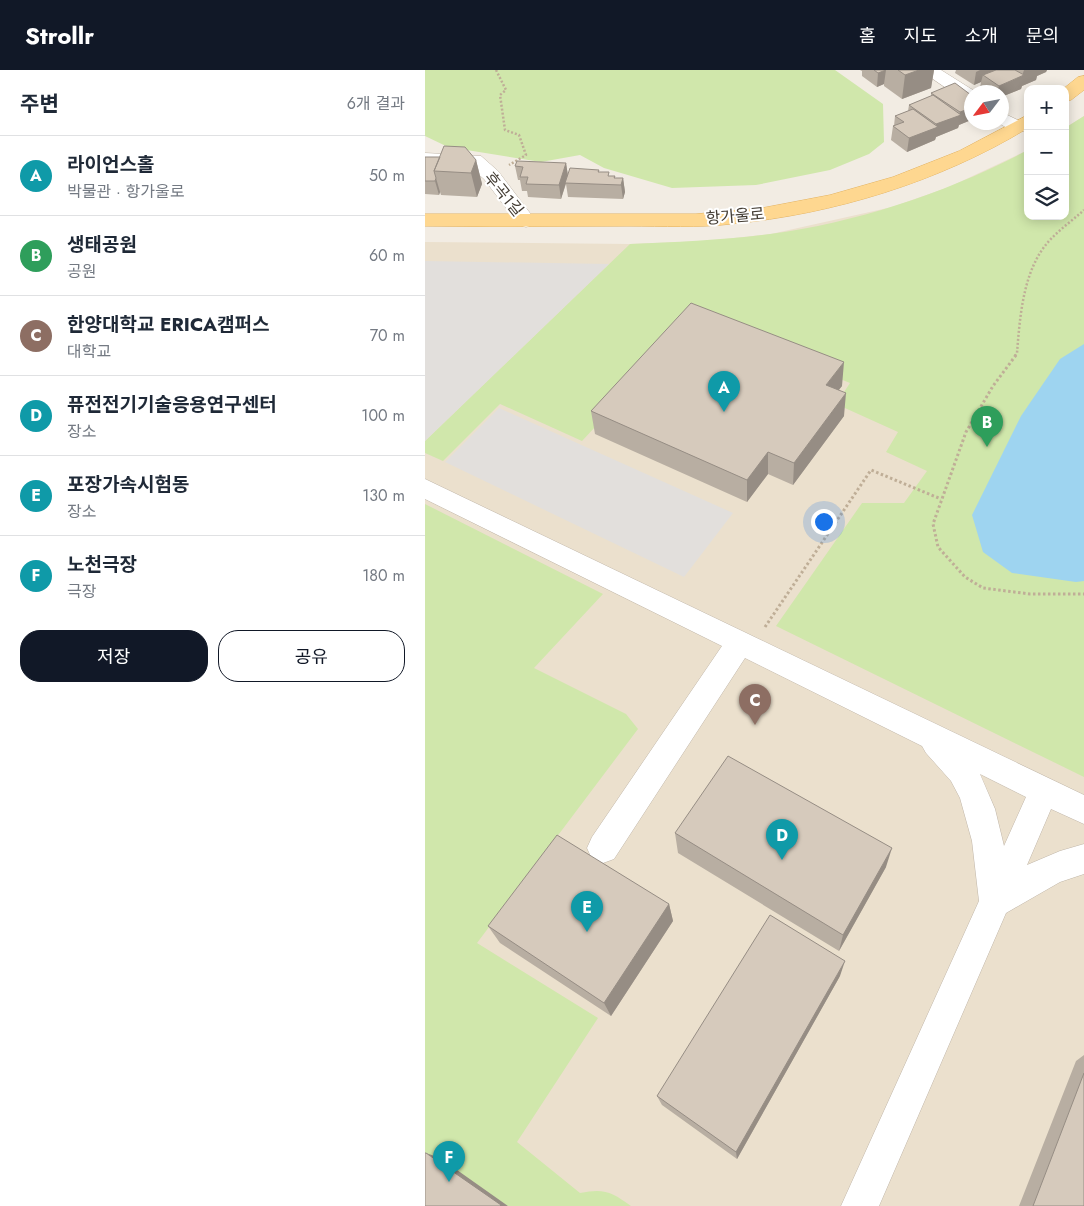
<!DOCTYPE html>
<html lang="ko">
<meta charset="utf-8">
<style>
body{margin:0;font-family:Jost,"Noto Sans KR",sans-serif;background:#f6f6f7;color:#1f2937}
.controls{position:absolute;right:15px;top:15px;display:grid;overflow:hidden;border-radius:10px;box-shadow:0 2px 12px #0003}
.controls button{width:45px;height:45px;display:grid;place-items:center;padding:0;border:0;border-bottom:1px solid #e0e1e3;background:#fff;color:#1f2937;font:25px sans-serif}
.compass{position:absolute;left:539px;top:15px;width:45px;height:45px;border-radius:50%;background:#fff;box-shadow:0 2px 12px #0003;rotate:238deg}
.you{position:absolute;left:398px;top:451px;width:18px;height:18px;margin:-12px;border:4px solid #fff;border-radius:50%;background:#1a73e8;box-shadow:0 0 0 8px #1a73e833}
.badge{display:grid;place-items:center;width:32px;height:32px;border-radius:50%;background:#111827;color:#fff;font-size:16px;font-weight:700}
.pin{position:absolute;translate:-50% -41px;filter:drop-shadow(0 1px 2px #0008)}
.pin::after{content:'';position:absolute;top:26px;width:18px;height:15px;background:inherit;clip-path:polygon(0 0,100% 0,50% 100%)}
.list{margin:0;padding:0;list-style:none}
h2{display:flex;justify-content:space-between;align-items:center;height:65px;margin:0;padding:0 20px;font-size:21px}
h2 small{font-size:16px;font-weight:400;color:#747a83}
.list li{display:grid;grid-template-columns:32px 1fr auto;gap:15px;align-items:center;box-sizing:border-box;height:80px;padding:0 20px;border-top:1px solid #e0e1e3}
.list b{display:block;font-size:19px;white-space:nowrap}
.list p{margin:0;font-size:16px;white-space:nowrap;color:#747a83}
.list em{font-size:16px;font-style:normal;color:#747a83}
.actions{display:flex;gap:10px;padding:15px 20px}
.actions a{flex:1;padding:11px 0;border:1px solid #111827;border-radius:20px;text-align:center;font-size:18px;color:#111827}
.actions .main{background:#111827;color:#fff}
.icon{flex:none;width:28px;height:28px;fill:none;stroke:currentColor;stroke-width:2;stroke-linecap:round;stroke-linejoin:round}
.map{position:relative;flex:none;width:659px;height:1136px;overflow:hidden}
header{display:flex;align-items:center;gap:30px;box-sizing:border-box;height:70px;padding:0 25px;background:#111827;color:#fff}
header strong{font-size:24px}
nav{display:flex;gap:28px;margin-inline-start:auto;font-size:18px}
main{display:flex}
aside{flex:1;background:#fff}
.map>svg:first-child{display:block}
.education{fill:#ebe0cd}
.green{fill:#d0e7ab}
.parking{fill:#e2dfdc}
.water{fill:#9ed4f0}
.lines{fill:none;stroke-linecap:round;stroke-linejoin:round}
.minor-casing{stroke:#c0b6a9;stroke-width:1}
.major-casing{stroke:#e3b260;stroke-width:1}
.path-far1{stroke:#bfae97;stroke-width:2.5;stroke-dasharray:2 2;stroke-linecap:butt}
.path{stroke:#bfae97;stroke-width:3;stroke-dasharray:2.5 2.5;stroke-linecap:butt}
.minor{fill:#fff;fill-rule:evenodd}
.major{fill:#fed790;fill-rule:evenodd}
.wall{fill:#b8aea2}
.shaded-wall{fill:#968d84}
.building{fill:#d6cabc;stroke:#968d84}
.labels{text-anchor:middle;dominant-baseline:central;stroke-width:4;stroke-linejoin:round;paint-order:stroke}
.far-street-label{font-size:16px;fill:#433c33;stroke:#fff}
</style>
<header>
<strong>Strollr</strong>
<nav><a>홈</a><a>지도</a><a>소개</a><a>문의</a></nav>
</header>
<main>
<aside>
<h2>주변<small>6개 결과</small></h2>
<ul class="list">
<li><span class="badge" style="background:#0f9aa8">A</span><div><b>라이언스홀</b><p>박물관 · 항가울로</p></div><em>50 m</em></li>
<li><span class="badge" style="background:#2e9e5b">B</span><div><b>생태공원</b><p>공원</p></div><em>60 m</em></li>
<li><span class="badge" style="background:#8d6e63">C</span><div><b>한양대학교 ERICA캠퍼스</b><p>대학교</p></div><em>70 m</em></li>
<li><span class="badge" style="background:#0f9aa8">D</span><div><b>퓨전전기기술응용연구센터</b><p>장소</p></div><em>100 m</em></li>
<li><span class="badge" style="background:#0f9aa8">E</span><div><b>포장가속시험동</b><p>장소</p></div><em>130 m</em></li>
<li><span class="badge" style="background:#0f9aa8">F</span><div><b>노천극장</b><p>극장</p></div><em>180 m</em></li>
</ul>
<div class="actions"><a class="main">저장</a><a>공유</a></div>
</aside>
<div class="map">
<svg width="659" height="1136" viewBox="0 0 659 1136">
<rect width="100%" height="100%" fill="#f2ece3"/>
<path class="education" d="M659 46V1136H0V172L205 174 281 171 346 164 467 137 524 117 603 80V146H640V58Z"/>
<path class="green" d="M0 0H410L458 34 459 72 444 84 405 100 331 115 247 118 179 98 155 85 116 92 23 77 0 66Z
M659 46V707L351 556 437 433H479L502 401 461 382 473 362 411 334 425 313 270 250 157 371 75 334 18 391 0 383V371L205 174C252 172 298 170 345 164 434 152 523 122 603 80V146H640V58Z
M0 434 178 524 109 598 201 644 213 659 52 873 173 948 92 1072 155 1123C179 1118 187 1122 206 1136H83L0 1086Z"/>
<path class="parking" d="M0 191 184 194 0 371Z
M74 338 308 443 259 507 20 392Z"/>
<path class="water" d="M659 274V511L651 512 587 503 558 482 547 445 596 346 635 289Z"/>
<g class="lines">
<defs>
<path id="minor" d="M495 0H516L551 22H546V32L540 31Z
M576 42 599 53 602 57 599 61H587L572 52H576Z
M0 83 56 86 73 101 111 151 108 155 101 157 94 155 59 109 44 96 0 95Z
M0 409 659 725V754L626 739 602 795 635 781 659 774V804L635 812 581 843 454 1136H416L554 831 547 771 535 728 526 711 501 683 497 676 320 588 189 789 178 793 167 789 162 778 167 767 297 576 0 429ZM555 704 601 727 579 776 570 739Z"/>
<path id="major" d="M659 6V20L646 30 640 31V19H638L653 7Z
M603 45V58C514 112 409 144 306 154 273 158 238 156 204 156 136 156 68 157 0 156V144H271L337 138 405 125 468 107 534 81Z"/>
</defs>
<use href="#minor" class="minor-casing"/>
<use href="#major" class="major-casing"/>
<path class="path-far1" d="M71 0 81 20 75 25 80 60 94 65 101 85 84 95
M590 286 592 283C595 246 598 200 624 171 635 159 648 150 659 140"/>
<path class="path" d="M591 285 568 316 541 362 508 454 513 477 540 507 558 518 605 524H659
M340 557 446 400 516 429"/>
<use href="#minor" class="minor"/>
<use href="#major" class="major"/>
</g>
<path class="wall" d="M435 0H509L506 18 477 29 459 16V14L452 17 437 6V1Z
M531 0H622L621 2 612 6 611 10 597 16 596 19 576 27V22H561L555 18 556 12 549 15 530 3Z
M506 23 546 25V50L534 55 533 58 511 67 510 70 482 82 466 70 468 56H469L470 46 483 41 484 35 506 26Z
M0 87 51 90 57 114 52 127 16 125 15 122 14 125 0 124Z
M141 93 143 106 174 100V102L184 106H190V108H198L200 122 198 129 143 127 141 114 136 129 103 127 102 121H97L95 110H93L90 96Z
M417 316 413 320 419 346 368 415 343 404 322 432 170 364 166 341Z
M250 763 461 797 414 881 253 783Z
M244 834 248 851 186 946 75 873 63 856Z
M415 906 312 1089 237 1035 232 1026Z
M659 985V1136H594L651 991Z"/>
<path class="shaded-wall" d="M461 0 459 14 452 17 453 3Z
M494 0H509L506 18 477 29 480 5Z
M555 0H578L558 5 556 12 549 15 551 2Z
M599 0H622L621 2 612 6 611 10 597 16 596 19 576 27V22H572L574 16 597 6Z
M546 38V50L534 55 533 58 511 67 510 70 482 82 484 68 511 57V54L534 45 535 42Z
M51 90 57 114 52 127 46 103Z
M141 93 143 106 136 129 134 115Z
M11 108 15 122 14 125 10 111Z
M198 108 200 122 198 129 196 115Z
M419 292 417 316 400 338 401 315Z
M421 323 419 346 368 415 369 393Z
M343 382V404L322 432V410Z
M467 778 461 797 414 881 418 865Z
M244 834 248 851 186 946 179 933Z
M420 891 415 906 312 1089 311 1082Z
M1 1083 15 1088 83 1136H75Z"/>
<path class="building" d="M449 0H461L453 3Z
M473 0H494L480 5Z
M571 0H590L599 5 574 16 558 5Z
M530 13 546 25V38L535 42 506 23Z
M508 25 536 45 511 54 484 35Z
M488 39 513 57 484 68 468 56 479 52 470 46Z
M19 76 40 77 51 90 46 103 9 101Z
M0 87H15L9 101 11 108 10 111H0Z
M92 91 141 93 134 115 101 114 103 107H95L98 97 90 96Z
M145 98 174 100 173 102H184L183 106H190L189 108H198L196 115 140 113Z
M266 233 419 292 401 315 421 323 369 393 343 382 322 410 166 341Z
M303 686 467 778 418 865 250 763Z
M132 765 244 834 179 933 63 856Z
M345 845 420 891 311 1082 232 1026Z
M659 1003V1136H608Z
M0 1083H1L76 1135 75 1136H0Z"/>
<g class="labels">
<g class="far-street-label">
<text transform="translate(79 124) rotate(51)">후곡1길</text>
<text transform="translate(310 146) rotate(-5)">항가울로</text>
</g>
</g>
</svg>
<div class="controls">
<button>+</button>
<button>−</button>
<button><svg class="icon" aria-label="layers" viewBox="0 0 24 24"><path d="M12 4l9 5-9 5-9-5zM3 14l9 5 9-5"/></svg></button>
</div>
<svg class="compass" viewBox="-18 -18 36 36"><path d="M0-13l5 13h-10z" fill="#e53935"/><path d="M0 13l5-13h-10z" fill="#747a83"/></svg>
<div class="you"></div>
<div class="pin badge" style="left:299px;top:342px;background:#0f9aa8">A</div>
<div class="pin badge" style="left:562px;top:377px;background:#2e9e5b">B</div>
<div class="pin badge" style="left:330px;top:655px;background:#8d6e63">C</div>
<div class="pin badge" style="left:357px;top:790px;background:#0f9aa8">D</div>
<div class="pin badge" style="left:162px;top:862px;background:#0f9aa8">E</div>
<div class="pin badge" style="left:24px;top:1112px;background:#0f9aa8">F</div>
</div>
</main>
